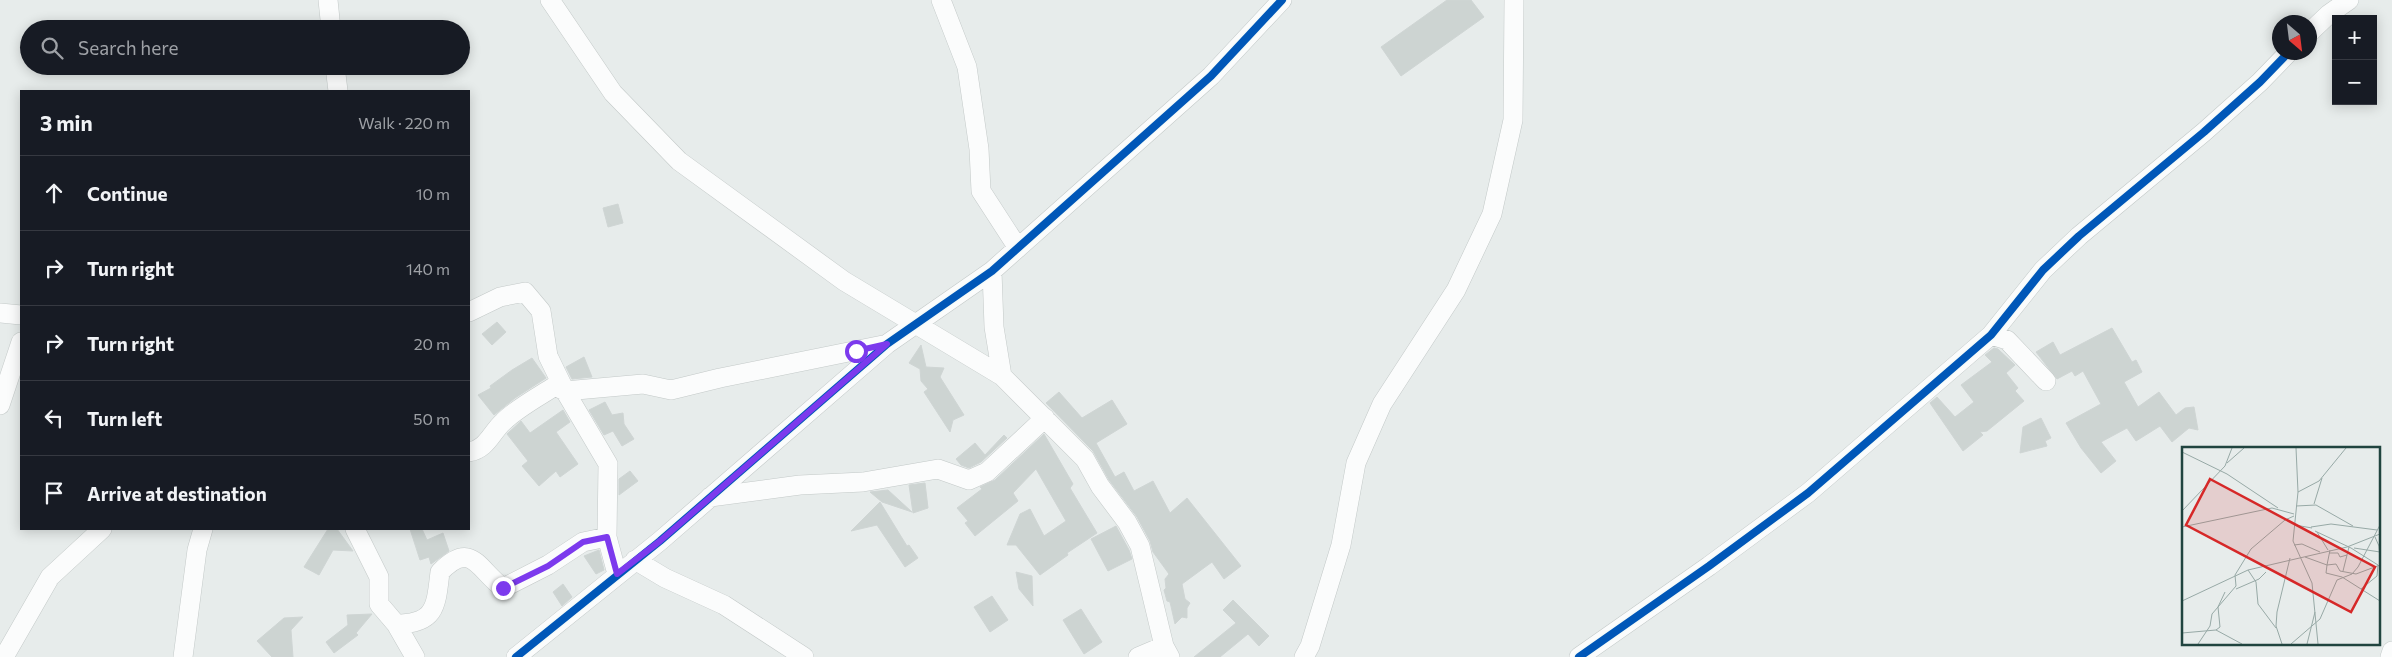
<!DOCTYPE html>
<meta charset="utf-8">
<style>
body{margin:0;font-family:Commissioner,sans-serif;background:#20242c;color:#f1f3f6}
.controls{position:absolute;right:15px;top:15px;display:grid;overflow:hidden;border-radius:0px;box-shadow:0 2px 12px #0003}
.controls button{width:45px;height:45px;display:grid;place-items:center;padding:0;border:0;border-bottom:1px solid #363941;background:#171b24;color:#f1f3f6;font:25px sans-serif}
.compass{position:absolute;left:2272px;top:15px;width:45px;height:45px;border-radius:50%;background:#171b24;box-shadow:0 2px 12px #0003;rotate:152deg}
.stop{position:absolute;width:15px;height:15px;margin:-11px;border:4px solid #7c3aed;border-radius:50%;background:#fff}
.stop.end{background:#7c3aed;border-color:#fff;box-shadow:0 1px 5px #0008}
.list{margin:0;padding:0;list-style:none}
h2{display:flex;justify-content:space-between;align-items:center;height:65px;margin:0;padding:0 20px;font-size:21px}
h2 small{font-size:16px;font-weight:400;color:#9ea1a6}
.list li{display:grid;grid-template-columns:32px 1fr auto;gap:15px;align-items:center;box-sizing:border-box;height:75px;padding:0 20px;border-top:1px solid #363941}
.list b{display:block;font-size:19px;white-space:nowrap}
.list em{font-size:16px;font-style:normal;color:#9ea1a6}
.icon{flex:none;width:28px;height:28px;fill:none;stroke:currentColor;stroke-width:2;stroke-linecap:round;stroke-linejoin:round}
.map{position:relative;flex:none;width:2392px;height:657px;overflow:hidden}
.search{position:absolute;background:#171b24;box-shadow:0 2px 12px #0003;left:20px;top:20px;width:450px;height:55px;display:flex;align-items:center;gap:12px;box-sizing:border-box;padding:0 18px;border-radius:28px;color:#9ea1a6;font-size:19px}
.panel{position:absolute;background:#171b24;box-shadow:0 2px 12px #0003;left:20px;top:90px;width:450px;height:440px;border-radius:0px}
.map>svg:first-child{display:block}
.building{fill:#cdd4d2;stroke:#cfd5d4}
.lines{fill:none;stroke-linecap:round;stroke-linejoin:round}
.minor-casing{stroke:#c3c9c8;stroke-width:20}
.minor{stroke:#fbfcfc;stroke-width:19}
.cycleway-casing{stroke:#f5fbf9;stroke-width:11}
.cycleway{stroke:#0057b8;stroke-width:8}
.route{stroke:#7c3aed;stroke-width:6}
.inset-road{fill:none;stroke:#97a9a6;stroke-width:1}
.view{fill:#d62828;fill-opacity:0.15;stroke:#d62828;stroke-width:2.5}
.inset-edge{fill:none;stroke:#20443f;stroke-width:2.5}
</style>
<div class="map">
<svg width="2392" height="657" viewBox="0 0 2392 657">
<rect width="100%" height="100%" fill="#e7eceb"/>
<path class="building" d="M1447 0H1471L1484 17 1401 76 1381 47Z
M618 204 623 223 608 227 603 208Z
M497 322 506 332 492 345 482 334Z
M2112 328 2132 362 2136 360 2142 372 2124 382 2138 407 2159 392 2176 415 2185 408 2194 407 2198 430 2189 428 2172 442 2160 426 2136 441 2127 428 2101 442 2116 461 2101 473 2081 448 2066 423 2101 404 2083 371 2075 376 2072 371 2057 379 2036 352 2053 342 2060 355Z
M921 345 926 367 944 368 940 377 964 415 953 420 950 432 924 392 928 389 921 381 920 369 909 363Z
M1994 348 1998 349 2015 365 2006 373 2018 388 2015 391 2024 401 1987 431 1980 432 1983 435 1963 451 1930 403 1937 397 1955 417 1974 402 1961 385 1992 362 1985 355Z
M584 357 592 377 572 379 566 367Z
M532 358 546 378 515 398 494 415 478 395 491 388 490 386 512 370Z
M1059 392 1082 418 1112 400 1127 424 1096 443 1115 477 1124 472 1134 491 1153 481 1170 513 1187 498 1241 566 1224 579 1212 562 1182 584 1185 599 1190 603 1187 608V618L1182 617 1175 624 1170 602 1167 601 1164 590 1166 588 1165 579 1169 574 1153 552 1150 541 1137 517 1109 480 1093 451 1046 403Z
M605 402 612 415 623 413 624 424 634 439 622 446 613 431 604 435 589 410Z
M563 410 570 422 556 432 578 464 560 477 556 471 539 486 522 466 528 461 507 434 521 421 530 433Z
M2041 418 2051 438 2045 441 2047 446 2020 453 2023 427Z
M1044 434 1073 484 1070 488 1097 533 1067 553 1068 555 1040 575 1016 545H1007L1020 514 1030 509 1044 536 1066 521 1036 469 1013 493 1018 501 975 536 965 523 968 521 957 508 982 489 980 487 995 480Z
M1004 435 1007 438 981 462 969 468 961 465 956 459 975 443 985 455Z
M630 471 638 481 619 495V479Z
M925 483 928 508 913 513 909 485Z
M888 490 912 512 882 502 870 492Z
M880 502 907 546 909 545 918 558 905 567 877 525 851 531Z
M1116 526 1129 550 1132 559 1108 571 1091 539Z
M328 529H337L353 551 333 550 319 575 304 567Z
M410 529H422L427 540 443 533 449 551 431 564 429 557 420 560Z
M599 550 604 570 596 574 584 556Z
M1016 572 1032 576 1033 606 1019 589Z
M563 584 572 597 562 606 553 592Z
M992 596 1008 620 990 632 974 607Z
M1233 600 1269 636 1259 646 1248 634 1220 657H1194L1236 623 1223 610Z
M1081 609 1102 642 1084 654 1063 620Z
M372 614 356 633 358 635 334 653 326 642 348 625 347 615Z
M303 617 291 630 293 657H272L257 641 284 618Z"/>
<g class="lines">
<defs>
<path id="minor" d="M328 0 331 29
M550 0 613 93 679 161 844 281 1002 376 1085 459 1100 486 1127 522 1140 546 1164 646 1170 657
M941 0 967 67 979 149 981 191 1018 248
M2310 32 2329 14 2349 0
M335 66 338 91
M992 271 994 327 1002 376
M469 312 500 297 525 292 541 311 548 356 565 391 643 384 671 390 720 378 883 345
M0 313 21 315
M1991 335 2007 340 2046 381
M0 405 21 342
M469 452C487 449 491 433 503 422 517 408 538 397 555 386L565 391 608 464 607 537 617 574
M710 497 800 485 863 482 938 469 969 480 987 472 1045 418
M355 529 379 577V604L396 624 415 657
M635 560 665 578 724 605 804 657
M396 624C436 624 436 606 440 572 472 539 478 570 503 588L548 565 583 542 607 537
M4 657 50 577 102 529
M183 657 197 550 203 529
M516 657 660 541 887 344 992 271 1211 76 1282 0
M1138 657 1164 646
M1304 657 1310 646 1341 545 1356 463 1382 404 1456 290 1492 214 1513 120 1514 0
M1579 657 1709 566 1808 493 1991 335 2043 270 2079 236 2204 132 2260 82 2289 52
M2390 657 2392 651"/>
</defs>
<use href="#minor" class="minor-casing"/>
<use href="#minor" class="minor"/>
<defs>
<path id="cycleway" d="M516 657 660 541 887 344 992 271 1211 76 1282 0
M1579 657 1709 566 1808 493 1991 335 2043 270 2079 236 2204 132 2260 82 2289 52"/>
</defs>
<use href="#cycleway" class="cycleway-casing"/>
<use href="#cycleway" class="cycleway"/>
</g>
<g class="lines">
<path class="route" d="M503 588 548 566 583 542 607 537 617 574 660 541 887 344 856 351"/>
</g>
<g transform="translate(2182 447)">
<rect width="198" height="198" fill="#e7eceb"/>
<path class="inset-road" d="M114 1 116 45 111 94 130 136 136 197M0 5 45 27 96 61M45 16 62 1M116 45 137 34 164 1M132 57 140 31M114 59 134 58 171 79M0 64 43 19 50 1M113 78 130 81M0 80 90 61 112 67M129 80 149 77 195 83M133 84 169 101 196 118 195 129 179 142M135 85 146 103M193 90 197 99 198 113M112 98 120 97 138 105M172 101 198 105M148 103 145 118 154 117 158 124 174 127 198 118M147 106H156L158 110 165 108M123 110 145 118 144 126 160 130 198 154M66 123 74 135 76 157 94 181M161 124 167 100M54 142 77 132 84 125M0 154 66 123 165 100 198 87M34 183 38 180 36 160 43 145M0 186 34 183 60 197M16 197 28 179 30 167 54 139 53 128 69 102 103 73 112 69M100 197 94 179 95 165 108 111M109 197 138 172 155 133 170 127 176 120 198 78M125 197 133 165"/>
<path class="view" d="M28 32 193 120 169 165 4 78Z"/>
<rect width="198" height="198" class="inset-edge"/>
</g>
</svg>
<div class="controls">
<button>+</button>
<button>−</button>
</div>
<svg class="compass" viewBox="-18 -18 36 36"><path d="M0-13l5 13h-10z" fill="#e53935"/><path d="M0 13l5-13h-10z" fill="#9ea1a6"/></svg>
<div class="stop" style="left:856px;top:351px"></div>
<div class="stop end" style="left:503px;top:588px"></div>
<div class="search"><svg class="icon" aria-label="search" viewBox="0 0 24 24"><circle cx="10" cy="10" r="6"/><path d="M15 15l6 6"/></svg>Search here</div>
<section class="panel">
<h2>3 min<small>Walk · 220 m</small></h2>
<ul class="list">
<li><svg class="icon" aria-label="ahead" viewBox="0 0 24 24"><path d="M12 20V5M6 11l6-6 6 6"/></svg><div><b>Continue</b></div><em>10 m</em></li>
<li><svg class="icon" aria-label="right" viewBox="0 0 24 24"><path d="M7 20v-9h11M14 6l5 5-5 5"/></svg><div><b>Turn right</b></div><em>140 m</em></li>
<li><svg class="icon" aria-label="right" viewBox="0 0 24 24"><path d="M7 20v-9h11M14 6l5 5-5 5"/></svg><div><b>Turn right</b></div><em>20 m</em></li>
<li><svg class="icon" aria-label="left" viewBox="0 0 24 24"><path d="M17 20v-9H6M10 6l-5 5 5 5"/></svg><div><b>Turn left</b></div><em>50 m</em></li>
<li><svg class="icon" aria-label="arrive" viewBox="0 0 24 24"><path d="M6 21V4h12l-3 4 3 4H6"/></svg><div><b>Arrive at destination</b></div></li>
</ul>
</section>
</div>
